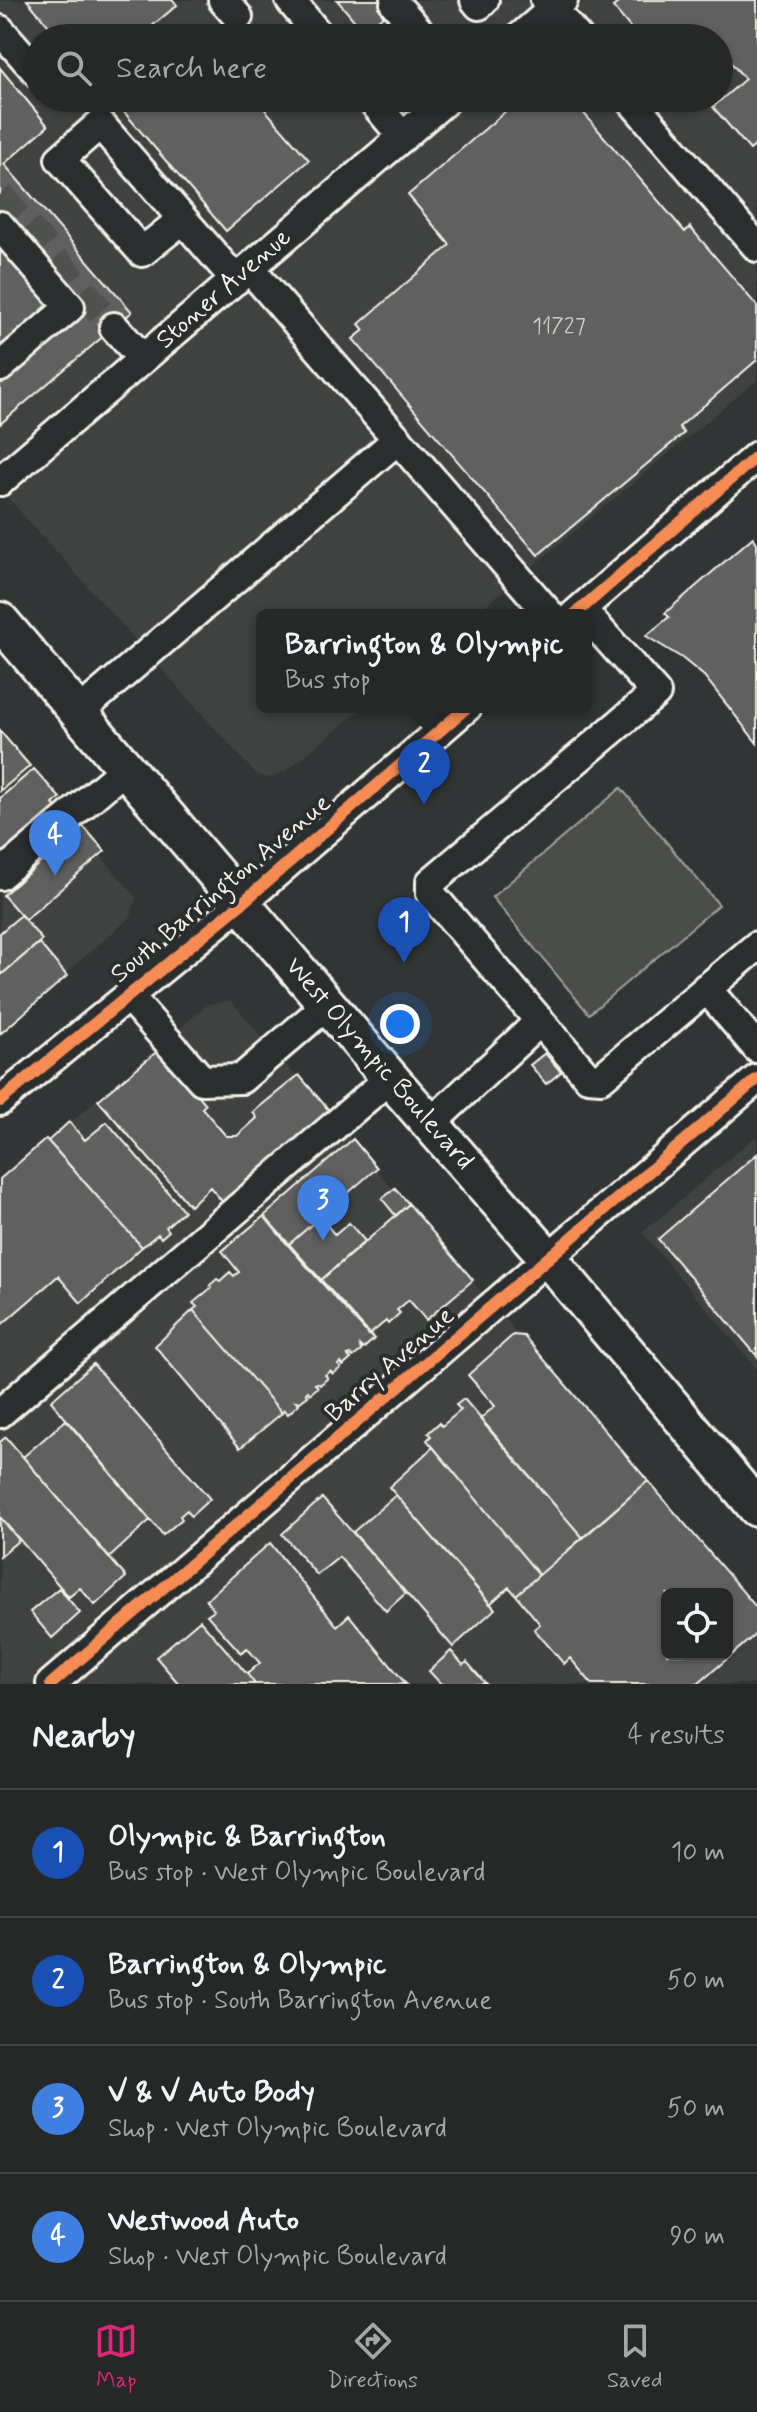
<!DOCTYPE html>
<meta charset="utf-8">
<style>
body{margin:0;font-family:Mynerve,sans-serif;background:#323434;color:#f1f3f6}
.controls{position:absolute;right:24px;bottom:24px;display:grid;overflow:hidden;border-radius:12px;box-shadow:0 2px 6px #0004}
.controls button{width:72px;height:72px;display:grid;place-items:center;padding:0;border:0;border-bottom:2px solid #424445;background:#262828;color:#f1f3f6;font:40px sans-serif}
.you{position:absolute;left:400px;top:1024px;width:28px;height:28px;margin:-20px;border:6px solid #fff;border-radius:50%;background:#1a73e8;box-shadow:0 0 0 12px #1a73e833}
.badge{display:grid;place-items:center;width:52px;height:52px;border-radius:50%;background:#db2777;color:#fff;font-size:26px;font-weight:700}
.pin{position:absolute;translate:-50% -66px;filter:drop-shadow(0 2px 4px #0008)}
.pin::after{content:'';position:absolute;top:42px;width:28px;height:24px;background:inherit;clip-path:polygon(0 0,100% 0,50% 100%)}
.popup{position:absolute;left:256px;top:609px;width:336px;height:104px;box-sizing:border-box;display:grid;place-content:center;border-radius:12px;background:#262828;filter:drop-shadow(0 2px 6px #0005);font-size:26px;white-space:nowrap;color:#a4a6a8}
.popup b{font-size:30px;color:#f1f3f6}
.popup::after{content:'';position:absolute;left:50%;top:100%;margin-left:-16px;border:16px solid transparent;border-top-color:#262828}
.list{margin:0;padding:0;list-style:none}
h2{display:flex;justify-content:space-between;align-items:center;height:104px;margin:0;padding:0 32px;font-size:34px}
h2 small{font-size:26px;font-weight:400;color:#a4a6a8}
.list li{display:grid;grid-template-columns:52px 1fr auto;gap:24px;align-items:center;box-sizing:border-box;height:128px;padding:0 32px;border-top:2px solid #424445}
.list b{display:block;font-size:30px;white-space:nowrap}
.list p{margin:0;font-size:26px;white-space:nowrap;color:#a4a6a8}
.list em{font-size:26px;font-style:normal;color:#a4a6a8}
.icon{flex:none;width:44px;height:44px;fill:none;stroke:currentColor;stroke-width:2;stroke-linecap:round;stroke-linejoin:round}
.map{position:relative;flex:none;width:757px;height:1684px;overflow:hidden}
.search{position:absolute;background:#262828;box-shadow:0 2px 6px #0004;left:24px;right:24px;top:24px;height:88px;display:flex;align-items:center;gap:20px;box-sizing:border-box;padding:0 28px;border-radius:44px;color:#a4a6a8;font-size:30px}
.sheet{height:616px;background:#262828}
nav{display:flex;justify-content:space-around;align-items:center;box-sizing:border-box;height:112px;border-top:2px solid #424445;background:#262828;font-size:22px;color:#a4a6a8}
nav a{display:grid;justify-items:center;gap:4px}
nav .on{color:#db2777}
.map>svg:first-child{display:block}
.built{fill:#404242;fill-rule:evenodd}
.green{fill:#4b4d4c;stroke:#a09f9a;stroke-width:2}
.building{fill:#5f605f;stroke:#f4f1e8;stroke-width:2;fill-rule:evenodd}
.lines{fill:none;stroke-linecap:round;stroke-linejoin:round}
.minor-tunnel{stroke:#4f5150;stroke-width:28;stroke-dasharray:28 14;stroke-linecap:butt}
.minor-casing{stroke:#f4f1e8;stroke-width:34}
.major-casing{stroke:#f4f1e8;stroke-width:42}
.minor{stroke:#2a2d2e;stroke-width:28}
.major{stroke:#2a2d2e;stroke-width:36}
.cycleway-casing{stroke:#2a2d2e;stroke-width:17}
.cycleway{stroke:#f68b52;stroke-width:12}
.labels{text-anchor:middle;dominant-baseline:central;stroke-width:8;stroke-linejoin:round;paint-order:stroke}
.number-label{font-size:22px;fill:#cfcdc6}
.street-label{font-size:26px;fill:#f4f1e8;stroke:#2a2d2e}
</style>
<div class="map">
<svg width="757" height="1684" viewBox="0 0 757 1684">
<rect width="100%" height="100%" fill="#323535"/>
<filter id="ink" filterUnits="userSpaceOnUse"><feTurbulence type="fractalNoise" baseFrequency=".0125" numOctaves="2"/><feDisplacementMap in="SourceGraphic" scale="16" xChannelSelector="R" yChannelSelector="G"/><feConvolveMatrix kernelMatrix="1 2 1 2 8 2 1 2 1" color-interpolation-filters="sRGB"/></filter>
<g filter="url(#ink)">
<path class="built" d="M0 0H757V380L474 615H262V707H364L286 771 269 778 256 774 0 489ZM38 38H719V98H38Z
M0 737 136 897 131 917 0 1029Z
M231 1001 757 1611V1684H0V1183L208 1004ZM667 1594H727V1654H667Z
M757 1135V1369L642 1233Z"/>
<path class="green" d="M621 788 719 905 589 1014 492 897Z"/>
<path class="building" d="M27 0H173L177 5 138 38H59Z
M337 0H382L384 2 378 7 384 15 364 32Z
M622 0H757V144L750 150 713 107 745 79 721 51 719 53V38H639L613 7Z
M194 28 203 38H181Z
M0 68 48 126 4 164 132 312 0 424Z
M112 98H255L309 160 226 231Z
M521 98H571L685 232 690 227 757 306V360L679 427 684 433 538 555 353 339 364 330 359 324 450 245 408 195Z
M753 537 757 543V743L704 676 682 658 646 636 669 617 665 613Z
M0 731 30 766 0 791Z
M34 769 60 798 53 804 58 810 0 861V798Z
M83 826 105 851 25 920 3 895Z
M21 915 42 940 2 974 0 971V933Z
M39 943 67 976 0 1034V976Z
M159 1050 206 1104 202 1108 226 1136H237L257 1118 253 1112 299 1075 333 1115 226 1206 210 1187 190 1206 98 1100Z
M545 1053 561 1072 546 1084 530 1065Z
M69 1122 85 1140 107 1122 184 1211 166 1227 169 1231 161 1238 158 1234 142 1247 48 1141Z
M46 1139 142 1247 81 1303 58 1276 0 1326V1179Z
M353 1139 377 1168 288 1245 264 1216Z
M757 1154V1356L658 1239Z
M395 1188 409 1204 396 1216 382 1199Z
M409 1204 473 1280 426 1320 409 1300 397 1310 400 1313 388 1324 386 1321 369 1335 320 1281Z
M264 1216 374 1339 363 1349 360 1346 361 1351 353 1357 351 1355 348 1356 351 1359 343 1366 341 1363 338 1365 341 1368 333 1374 330 1371 325 1375 328 1378 320 1385 318 1383 315 1384 318 1387 310 1394 308 1391 306 1393 308 1396 300 1402 296 1401 299 1404 288 1414 284 1410 282 1413 193 1310 197 1307 193 1303 211 1288 210 1285 217 1279 220 1281 230 1272 234 1276 239 1272 222 1251Z
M320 1217 335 1235 349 1223 365 1241 320 1281 288 1245Z
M193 1310 282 1413 240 1448 155 1346Z
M513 1335 524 1336 648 1481 583 1538 480 1419 495 1406 468 1375Z
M93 1364 210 1499 191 1516 187 1510 180 1516 182 1519 163 1535 51 1401Z
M464 1399 583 1538 539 1575 427 1440 431 1436 428 1433 439 1423 442 1426 461 1410 456 1405Z
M66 1420 150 1520 109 1558 23 1457Z
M6 1437 126 1577 95 1605 80 1588 69 1597 0 1517V1442Z
M433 1447 539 1575 516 1595 509 1587 490 1604 389 1487Z
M648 1481 757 1608V1633L698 1684H592L570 1658 564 1664 534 1629 540 1624 516 1595ZM667 1594H727V1654H667Z
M396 1495 495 1609 453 1647 353 1532Z
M322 1498 406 1593 386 1611 339 1557 317 1575 282 1534Z
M0 1517 19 1540 0 1556Z
M270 1543 337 1626 349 1615 406 1684H255L247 1674 260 1663 247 1648 241 1653 207 1615 214 1610 206 1600Z
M59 1588 80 1613 52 1638 30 1612Z
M200 1620 247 1674 255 1684H179L156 1657Z
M451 1651 463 1665 467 1662 486 1684H441L429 1671Z"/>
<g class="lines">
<path class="minor-tunnel" d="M0 195 114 327"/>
<defs>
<path id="minor" d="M223 0 238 17
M290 0 321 38
M475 0 479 5 484 0
M545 0 578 38
M395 4 425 38
M0 30 38 73
M519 38 563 0
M370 98 403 137
M629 98 757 247
M183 219 142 252 60 159 100 124 236 280
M0 226 70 307 0 367
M249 268 550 615
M114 327 143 359
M0 481 448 98
M581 609 656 693 431 882V894L588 1077 601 1078 757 946
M574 615 757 456
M79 712 398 439
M0 875 126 768
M706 988 757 1048
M128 996 202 1080 241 1079 327 1005
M0 1101 242 903 467 707
M430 1124 539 1022
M0 1413 390 1078
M51 1684 757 1079"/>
<path id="major" d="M0 621 390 1078 548 1258 757 1508"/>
</defs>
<use href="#minor" class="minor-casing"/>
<use href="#major" class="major-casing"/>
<use href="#minor" class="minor"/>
<use href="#major" class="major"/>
<defs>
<path id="cycleway" d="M574 615 757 456
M0 1101 242 903 467 707
M51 1684 757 1079"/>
</defs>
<use href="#cycleway" class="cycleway-casing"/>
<use href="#cycleway" class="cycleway"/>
</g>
</g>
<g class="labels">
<g class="number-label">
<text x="559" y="327">11727</text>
</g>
<g class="street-label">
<text transform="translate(224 289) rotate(-41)">Stoner Avenue</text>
<text transform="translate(221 889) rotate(-40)">South Barrington Avenue</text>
<text transform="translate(379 1064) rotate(49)">West Olympic Boulevard</text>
<text transform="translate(390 1365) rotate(-41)">Barry Avenue</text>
</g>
</g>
</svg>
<div class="controls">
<button><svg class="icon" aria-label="locate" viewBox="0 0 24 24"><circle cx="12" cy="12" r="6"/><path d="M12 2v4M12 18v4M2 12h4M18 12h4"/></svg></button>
</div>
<div class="you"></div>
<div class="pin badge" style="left:404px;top:963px;background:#1a4fb4">1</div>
<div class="pin badge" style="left:424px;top:805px;background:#1a4fb4">2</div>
<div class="popup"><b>Barrington &amp; Olympic</b>Bus stop</div>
<div class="pin badge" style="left:323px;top:1241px;background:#3f7fe0">3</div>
<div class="pin badge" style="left:55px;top:876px;background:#3f7fe0">4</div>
<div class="search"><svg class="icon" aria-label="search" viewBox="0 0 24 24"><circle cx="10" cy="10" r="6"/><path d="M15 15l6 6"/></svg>Search here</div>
</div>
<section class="sheet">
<h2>Nearby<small>4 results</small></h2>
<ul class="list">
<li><span class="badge" style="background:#1a4fb4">1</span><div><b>Olympic &amp; Barrington</b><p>Bus stop · West Olympic Boulevard</p></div><em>10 m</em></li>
<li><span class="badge" style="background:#1a4fb4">2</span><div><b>Barrington &amp; Olympic</b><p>Bus stop · South Barrington Avenue</p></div><em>50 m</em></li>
<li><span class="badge" style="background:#3f7fe0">3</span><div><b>V &amp; V Auto Body</b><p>Shop · West Olympic Boulevard</p></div><em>50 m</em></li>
<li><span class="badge" style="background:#3f7fe0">4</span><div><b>Westwood Auto</b><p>Shop · West Olympic Boulevard</p></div><em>90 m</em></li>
</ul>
</section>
<nav>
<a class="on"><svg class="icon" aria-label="map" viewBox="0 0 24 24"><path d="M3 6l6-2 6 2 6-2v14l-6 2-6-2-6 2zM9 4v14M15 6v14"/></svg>Map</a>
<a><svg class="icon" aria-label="directions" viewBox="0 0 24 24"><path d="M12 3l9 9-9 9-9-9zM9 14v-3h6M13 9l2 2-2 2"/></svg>Directions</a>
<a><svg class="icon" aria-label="saved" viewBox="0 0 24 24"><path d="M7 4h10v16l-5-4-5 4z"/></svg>Saved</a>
</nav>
